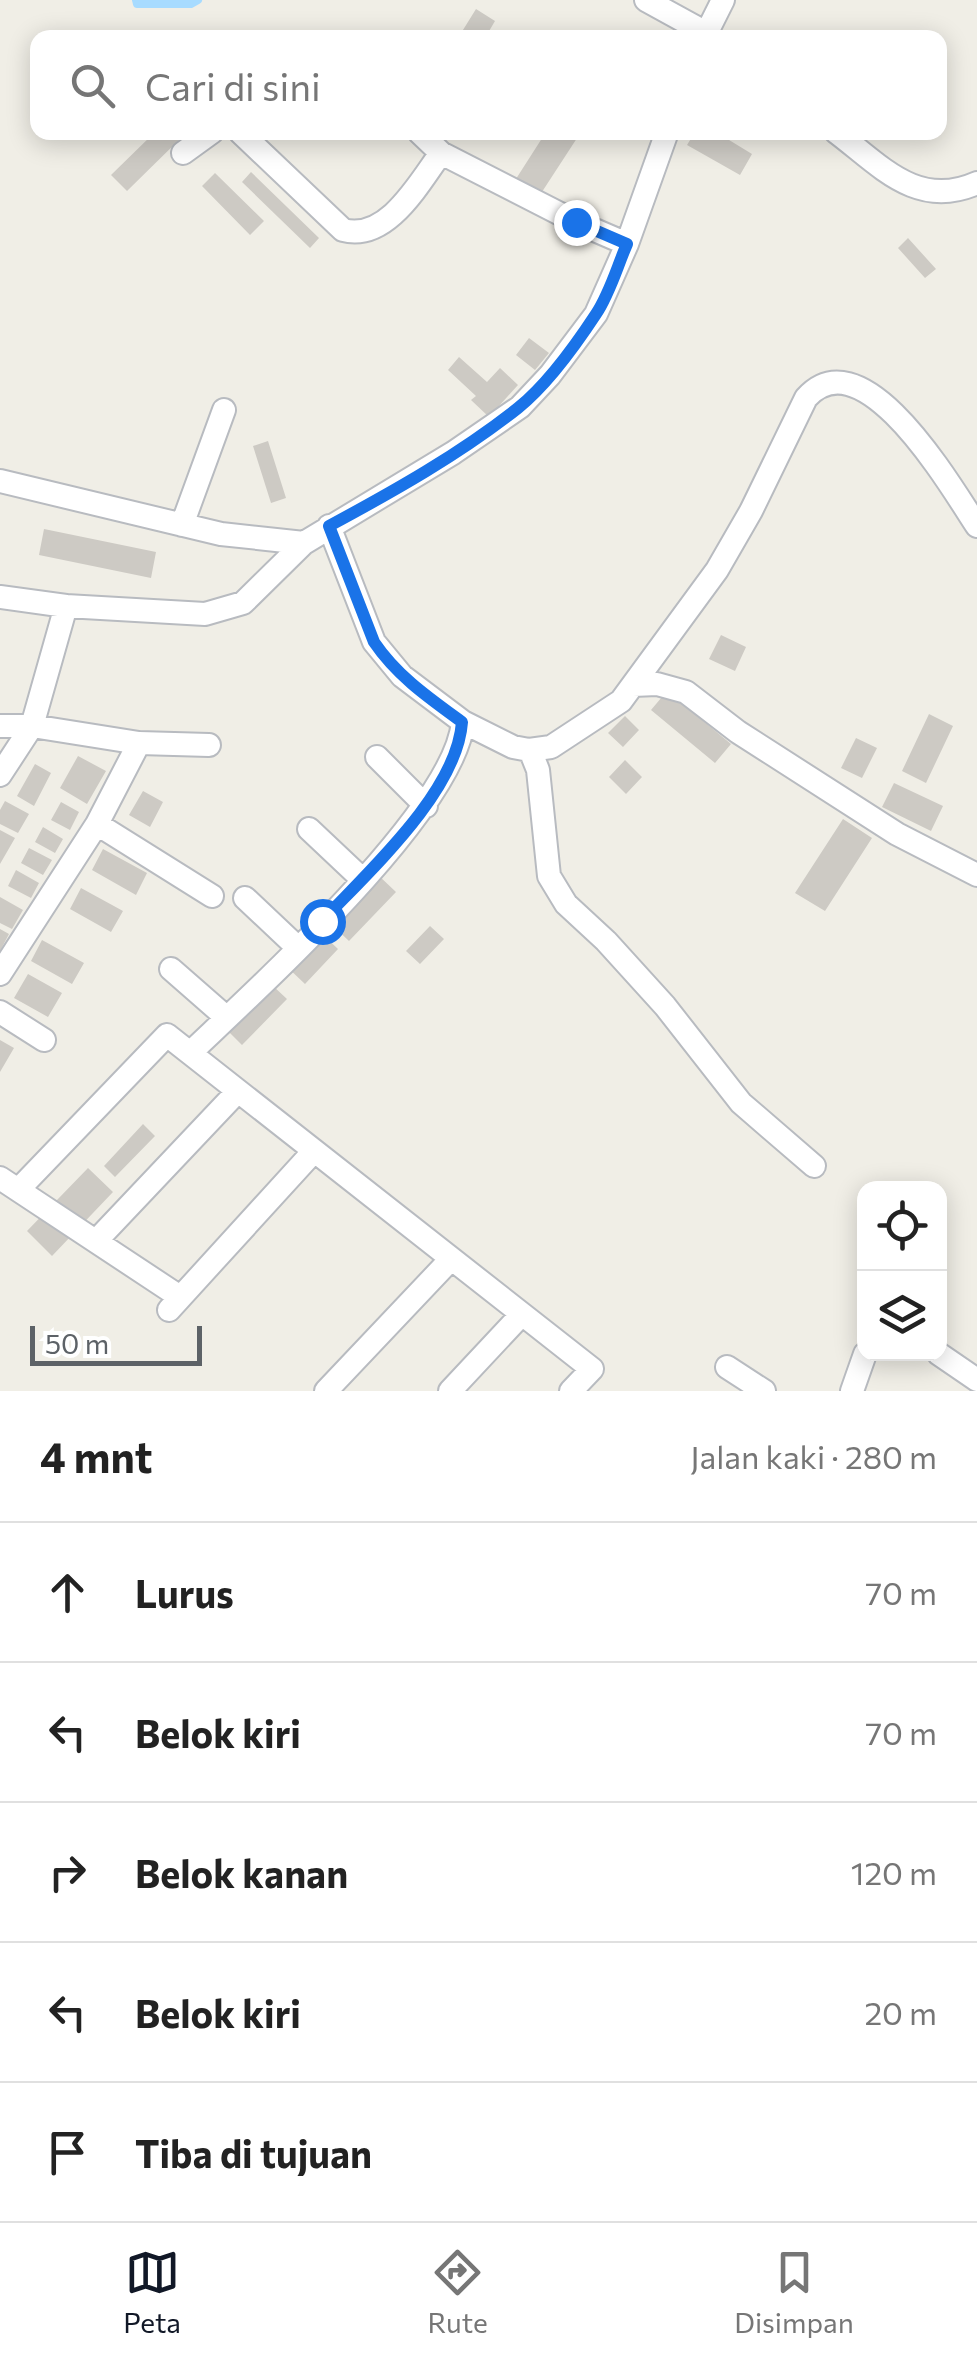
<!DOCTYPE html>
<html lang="id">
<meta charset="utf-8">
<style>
body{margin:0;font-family:Commissioner,sans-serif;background:#f2f2f2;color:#222}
.controls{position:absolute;right:30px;bottom:30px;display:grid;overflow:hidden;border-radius:20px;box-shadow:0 5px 25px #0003}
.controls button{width:90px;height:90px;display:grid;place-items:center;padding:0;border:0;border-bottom:2px solid #e0e0e0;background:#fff;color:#222;font:50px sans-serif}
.scale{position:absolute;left:30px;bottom:25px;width:172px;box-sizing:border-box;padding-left:10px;border:5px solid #5d6267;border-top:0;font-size:28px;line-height:35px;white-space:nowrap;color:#5d6267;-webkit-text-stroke:8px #fff;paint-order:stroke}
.stop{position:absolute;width:30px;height:30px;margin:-22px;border:8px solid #1a73e8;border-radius:50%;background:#fff}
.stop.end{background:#1a73e8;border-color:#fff;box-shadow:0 2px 10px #0008}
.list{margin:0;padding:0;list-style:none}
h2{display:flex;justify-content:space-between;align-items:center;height:130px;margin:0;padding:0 40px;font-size:42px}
h2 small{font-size:32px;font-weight:400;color:#767676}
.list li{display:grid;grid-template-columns:65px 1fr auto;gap:30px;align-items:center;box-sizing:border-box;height:140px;padding:0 40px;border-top:2px solid #e0e0e0}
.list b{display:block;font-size:38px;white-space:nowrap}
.list em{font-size:32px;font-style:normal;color:#767676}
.icon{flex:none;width:55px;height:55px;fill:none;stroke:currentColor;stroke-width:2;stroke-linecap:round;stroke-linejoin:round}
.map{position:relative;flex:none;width:977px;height:1391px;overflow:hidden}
.search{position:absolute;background:#fff;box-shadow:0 5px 25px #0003;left:30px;right:30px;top:30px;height:110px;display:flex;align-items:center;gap:25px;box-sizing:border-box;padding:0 35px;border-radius:20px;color:#767676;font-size:38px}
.sheet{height:830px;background:#fff}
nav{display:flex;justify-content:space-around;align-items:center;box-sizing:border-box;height:140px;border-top:2px solid #e0e0e0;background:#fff;font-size:28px;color:#767676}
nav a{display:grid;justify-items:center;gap:5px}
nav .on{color:#111827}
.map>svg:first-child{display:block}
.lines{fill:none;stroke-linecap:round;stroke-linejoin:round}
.stream{stroke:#a7dbff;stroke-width:8}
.building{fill:#cdcac4}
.minor-casing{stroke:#b8bbc0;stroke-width:26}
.minor{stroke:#fff;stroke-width:22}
.route{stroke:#1a73e8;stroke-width:12}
</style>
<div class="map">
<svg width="977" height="1391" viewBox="0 0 977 1391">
<rect width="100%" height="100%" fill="#f0eee6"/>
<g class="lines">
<path class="stream" d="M136 0 137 4H191L198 0"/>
</g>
<path class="building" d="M476 9 495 21 485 38H458Z
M155 132H179L183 136 127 191 111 175Z
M546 132H581L538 198 514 182Z
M695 132H716L752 154 740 175 687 145Z
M251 172 319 238 310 248 242 182Z
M215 173 264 221 250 235 202 186Z
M908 238 936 269 925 278 898 248Z
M529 338 549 353 535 370 516 355Z
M459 357 487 382 500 368 518 385 489 417 471 400 476 396 448 370Z
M268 441 286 498 271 503 253 446Z
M44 529 156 552 151 578 39 555Z
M721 635 746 647 735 671 709 659Z
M667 691 731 744 715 763 651 710Z
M929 714 953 726 926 783 902 771Z
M625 716 639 730 623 747 608 733Z
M856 738 877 748 862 778 841 768Z
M78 756 106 771 87 804 60 788Z
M625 760 642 777 626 794 609 777Z
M35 764 51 773 34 806 17 796Z
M894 783 943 806 931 831 882 807Z
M143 791 163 802 150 827 129 815Z
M5 801 29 814 18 833 0 824V810Z
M61 802 79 812 70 830 51 820Z
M843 819 872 838 825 911 795 893Z
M43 827 63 839 55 853 35 842Z
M0 830 15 838 0 864Z
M29 848 52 860 43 875 21 863Z
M103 849 147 873 136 895 92 870Z
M16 870 39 883 31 898 8 886Z
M377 874 396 892 349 941 330 923Z
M81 888 123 911 111 932 70 909Z
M0 897 23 910 12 929 0 923Z
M430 926 444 939 420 964 406 951Z
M0 929 9 934 0 951Z
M318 930 338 949 305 984 285 965Z
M42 940 84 963 72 984 31 961Z
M28 974 62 993 48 1017 14 998Z
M272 985 287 999 242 1045 228 1031Z
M0 1040 14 1048 0 1072Z
M143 1124 155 1136 115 1177 104 1166Z
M88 1168 113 1192 52 1256 27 1231Z"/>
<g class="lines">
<defs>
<path id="minor" d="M646 0 706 33
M704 38 723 0
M240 132 343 230C387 242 419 183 441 153L576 222 627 244
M419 132 441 153
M836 132C880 165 917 210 977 183
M183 153 212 132
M0 481 221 534 304 543
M182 525 224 410
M329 526 374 642 402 676 463 722 513 747 529 750 551 747 621 701 717 570 751 511 806 398C863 334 951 487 977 526
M0 597 66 606
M633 685 657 684 686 692 738 732 897 834 977 875
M0 726H32L139 743
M534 751 532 755 538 770 549 876 566 904 606 941 665 1006 741 1103 814 1166
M377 757 426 806
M0 775 32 726 66 606 205 614 243 603 304 543 453 453 520 407 550 375 596 314 627 244 667 132
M97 824 212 896
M309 829 362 879
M245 898 297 947
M171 969 227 1018
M0 974 97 824 139 743 209 745
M0 1012 44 1040
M190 1053C258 988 454 811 463 722
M0 1178 180 1297
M18 1190 167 1035 592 1369 571 1391
M96 1241 238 1091
M169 1310 314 1151
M939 1354 977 1380
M727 1367 764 1391
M326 1391 451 1259
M450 1391 522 1314
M852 1391 865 1354"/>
</defs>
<use href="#minor" class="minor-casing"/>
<use href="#minor" class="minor"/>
</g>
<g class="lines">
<path class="route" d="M322 921C369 871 457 792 462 722 429 698 397 676 374 642L329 526C394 491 460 454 518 408 548 384 575 346 596 314 610 293 617 267 627 244L576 222"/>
</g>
</svg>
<div class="controls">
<button><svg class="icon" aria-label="locate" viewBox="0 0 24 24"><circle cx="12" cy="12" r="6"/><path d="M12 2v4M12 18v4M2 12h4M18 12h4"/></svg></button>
<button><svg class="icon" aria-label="layers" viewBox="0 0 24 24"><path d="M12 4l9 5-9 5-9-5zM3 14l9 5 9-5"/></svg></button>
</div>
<div class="scale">50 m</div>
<div class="stop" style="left:322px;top:921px"></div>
<div class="stop end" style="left:576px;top:222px"></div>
<div class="search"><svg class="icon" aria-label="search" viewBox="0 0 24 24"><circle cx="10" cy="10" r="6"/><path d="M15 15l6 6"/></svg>Cari di sini</div>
</div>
<section class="sheet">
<h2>4 mnt<small>Jalan kaki · 280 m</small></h2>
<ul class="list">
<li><svg class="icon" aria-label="ahead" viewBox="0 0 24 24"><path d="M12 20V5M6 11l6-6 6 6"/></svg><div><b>Lurus</b></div><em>70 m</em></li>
<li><svg class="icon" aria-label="left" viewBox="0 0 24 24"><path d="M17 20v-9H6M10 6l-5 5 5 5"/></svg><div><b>Belok kiri</b></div><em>70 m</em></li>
<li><svg class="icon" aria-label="right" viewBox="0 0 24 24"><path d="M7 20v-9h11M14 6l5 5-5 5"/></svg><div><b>Belok kanan</b></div><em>120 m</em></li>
<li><svg class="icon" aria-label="left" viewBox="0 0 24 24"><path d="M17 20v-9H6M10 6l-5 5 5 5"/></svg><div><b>Belok kiri</b></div><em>20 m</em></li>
<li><svg class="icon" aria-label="arrive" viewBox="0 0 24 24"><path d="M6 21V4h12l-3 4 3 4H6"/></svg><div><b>Tiba di tujuan</b></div></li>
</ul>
</section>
<nav>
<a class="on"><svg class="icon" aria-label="map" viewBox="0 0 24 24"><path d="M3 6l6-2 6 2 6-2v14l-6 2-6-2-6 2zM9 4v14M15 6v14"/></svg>Peta</a>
<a><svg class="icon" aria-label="directions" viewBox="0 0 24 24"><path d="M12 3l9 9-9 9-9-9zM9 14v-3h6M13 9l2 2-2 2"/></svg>Rute</a>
<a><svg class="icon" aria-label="saved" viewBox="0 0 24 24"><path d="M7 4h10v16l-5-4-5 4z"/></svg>Disimpan</a>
</nav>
